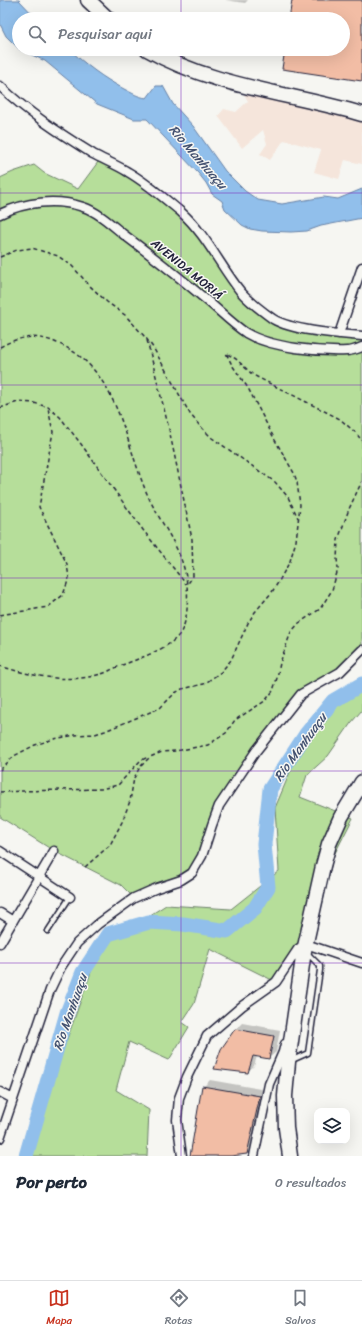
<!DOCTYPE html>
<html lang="pt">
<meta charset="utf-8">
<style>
body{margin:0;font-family:Sriracha,sans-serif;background:#f2f2f3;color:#1f2937}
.controls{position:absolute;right:12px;bottom:12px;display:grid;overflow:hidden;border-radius:8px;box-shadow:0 4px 16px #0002}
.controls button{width:36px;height:36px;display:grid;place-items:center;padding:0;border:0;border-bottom:1px solid #e0e1e3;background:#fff;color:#1f2937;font:20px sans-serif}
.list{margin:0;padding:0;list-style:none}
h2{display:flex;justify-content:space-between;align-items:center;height:52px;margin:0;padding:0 16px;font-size:17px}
h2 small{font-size:13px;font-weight:400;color:#747a83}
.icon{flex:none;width:22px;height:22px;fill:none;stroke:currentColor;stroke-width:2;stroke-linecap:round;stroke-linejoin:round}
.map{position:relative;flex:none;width:362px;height:1156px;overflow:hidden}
.search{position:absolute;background:#fff;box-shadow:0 4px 16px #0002;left:12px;right:12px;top:12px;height:44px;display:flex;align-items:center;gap:10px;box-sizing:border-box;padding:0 14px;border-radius:22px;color:#747a83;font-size:15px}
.sheet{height:124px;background:#fff}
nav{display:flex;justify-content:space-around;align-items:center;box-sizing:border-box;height:56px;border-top:1px solid #e0e1e3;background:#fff;font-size:11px;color:#747a83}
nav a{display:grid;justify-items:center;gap:2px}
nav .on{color:#c8321e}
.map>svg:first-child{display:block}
.built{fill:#f5e5db}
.green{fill:#b6de9a;stroke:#6c806a}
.water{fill:#91bfeb;stroke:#6580a5}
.shadow{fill:#0003}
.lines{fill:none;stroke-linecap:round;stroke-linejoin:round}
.river{stroke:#91bfeb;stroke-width:15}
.building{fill:#f2bda5;stroke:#22223b}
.service-casing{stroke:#22223b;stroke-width:7}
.minor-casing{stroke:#22223b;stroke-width:11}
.trunk-casing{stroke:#22223b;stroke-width:17}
.path{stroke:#22223b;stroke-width:1.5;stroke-dasharray:4 3;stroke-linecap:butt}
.service{stroke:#f6f6f2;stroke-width:4}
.minor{stroke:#f6f6f2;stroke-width:8}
.trunk{stroke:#f6f6f2;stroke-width:14}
.grid{fill:none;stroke:#7b2cbf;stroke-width:1;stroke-opacity:0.55}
.labels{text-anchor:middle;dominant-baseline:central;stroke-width:3;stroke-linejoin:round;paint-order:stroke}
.street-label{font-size:12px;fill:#22223b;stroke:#f6f6f2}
.water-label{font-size:13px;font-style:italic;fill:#435170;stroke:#f6f6f2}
</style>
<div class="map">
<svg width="362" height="1156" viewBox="0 0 362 1156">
<rect width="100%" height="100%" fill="#f6f6f2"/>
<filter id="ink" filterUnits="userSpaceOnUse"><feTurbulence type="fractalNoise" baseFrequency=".025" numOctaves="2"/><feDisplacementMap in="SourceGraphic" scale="8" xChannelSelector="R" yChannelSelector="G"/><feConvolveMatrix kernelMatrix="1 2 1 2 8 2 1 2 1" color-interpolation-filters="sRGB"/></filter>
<g filter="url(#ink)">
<path class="built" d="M232 74 362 110V164L345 160 339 179 314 172 321 150 284 140 270 160 260 154 267 144 263 130 242 148 218 116 224 109 236 112 248 101Z"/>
<path class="green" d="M101 158 128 172 182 213 242 293 275 320 362 336V650L340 672 301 694 219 806 192 873 134 898 121 885 54 851 0 817V178L13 172 34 165 44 173 78 189Z
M362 684V710L351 723 328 756 307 775 300 797 353 818 333 857 315 936 298 949 276 982 210 949 194 1004 182 1022 189 1027 169 1060 129 1042 116 1090 149 1110 147 1156H32L53 1078 100 947 166 905 231 909 279 871 275 808 306 734 333 701Z"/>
<path class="water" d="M0 0H19L37 19H19V49H69C86 65 103 78 124 89 132 93 138 97 147 98L156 86H163L173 104 193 126 225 171 245 191 258 200 282 204 324 197 338 199 362 189V218L321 226 307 231 291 232 262 231 250 229 242 225 225 209 222 201 212 194 206 183 198 173 147 119H134L97 104 45 61 19 49 6 36 0 24Z"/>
<path class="shadow" d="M225 0H248L245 3Z
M242 1023 280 1030 276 1052 269 1058 257 1056 254 1066 247 1072 236 1029Z
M210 1080 266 1090 254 1146 247 1153 222 1156H191L203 1087Z"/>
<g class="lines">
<path class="river" d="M26 1156 67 1013 83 972 108 934 149 922 183 924 227 931 255 908 268 887 264 844 270 789 306 734 333 701 362 684"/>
</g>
<path class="building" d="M292 0H362V81L282 69 285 49H343V19H289Z
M235 1029 274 1036 269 1059 253 1056 248 1073 214 1069 221 1049Z
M202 1086 260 1096 247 1154 231 1156H190Z"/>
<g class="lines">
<defs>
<path id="service" d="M48 931 70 897
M290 1061 308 1053 320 970V966L308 954"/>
<path id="minor" d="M0 86C27 112 61 134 93 154 104 160 117 165 128 172 147 183 164 198 181 212 206 234 220 266 241 292 250 302 262 311 273 319 293 331 339 334 362 336
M0 214C25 202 56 198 83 207 98 212 111 224 123 234 151 255 178 276 204 298 219 310 231 323 246 333 271 348 319 352 347 351 352 351 357 349 362 347
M339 334 362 267
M0 851 70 897
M0 913 13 921
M0 943 54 851
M0 1092 13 1099
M0 1138 50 990 61 967 77 943 98 924 134 898 157 888 181 880 192 873 202 856 212 825 219 806 256 751 301 694 340 672 362 650
M182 1156 177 1120 179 1098 187 1077 207 1036 242 1006 276 982 298 949 306 944 362 963
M254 1156 269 1084 283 1052 285 1044"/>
<path id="trunk" d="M88 0 108 19
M147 49C213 87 290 93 362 114
M290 1156 286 1128 285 1096 288 1062 304 951 323 866 329 844 341 817 362 782"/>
</defs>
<use href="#service" class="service-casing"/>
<use href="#minor" class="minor-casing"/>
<use href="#trunk" class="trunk-casing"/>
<path class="path" d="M0 257 17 250 32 248 58 256 72 266 90 286 107 302 125 315 146 338 154 349 190 414 200 426 212 438 275 482 288 497 298 518
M147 340 169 429 192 539 193 576 187 585
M0 347C19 336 37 334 57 343 116 367 124 437 145 489 158 522 184 548 187 585 188 600 188 619 181 632 174 644 155 652 143 657 134 661 124 664 115 668 110 670 106 673 101 674 68 684 32 676 0 666
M0 408 18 402 34 403 48 407 60 417 81 444 143 530 186 584
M0 615 48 607 63 595 69 578 67 564 39 507 53 432 48 408
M0 770 14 756 35 745 54 739 75 735 95 734 105 731 160 708 175 693 182 689 204 684 221 672 231 660 248 623 255 612 272 592 279 581 290 561 296 541 300 505 297 482 294 473 275 440 248 388 232 365 226 353 236 359 253 375 340 419 356 433 362 441
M0 792 23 791 101 789 118 785 140 761 148 757
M85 867 110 845 122 822 130 801 134 778 140 767 150 757 162 752 176 751 208 745 226 733 235 720 265 701 273 691 277 678 280 663 291 632 299 623 320 609 332 590 338 569 337 559 338 540 349 509 362 481"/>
<use href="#service" class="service"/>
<use href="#minor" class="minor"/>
<use href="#trunk" class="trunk"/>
</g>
</g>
<path class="grid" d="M181 0V19M181 49V1156M0 193H362M0 385H362M0 578H362M0 771H362M0 963H362"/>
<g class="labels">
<g class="street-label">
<text transform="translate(187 269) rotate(39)">AVENIDA MORIÁ</text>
</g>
<g class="water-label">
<text transform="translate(198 157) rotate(49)">Rio Manhuaçu</text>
<text transform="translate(300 747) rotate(-54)">Rio Manhuaçu</text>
<text transform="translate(70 1012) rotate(-71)">Rio Manhuaçu</text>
</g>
</g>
</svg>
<div class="controls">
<button><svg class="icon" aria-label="layers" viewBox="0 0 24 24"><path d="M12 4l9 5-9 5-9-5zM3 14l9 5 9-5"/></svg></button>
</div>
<div class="search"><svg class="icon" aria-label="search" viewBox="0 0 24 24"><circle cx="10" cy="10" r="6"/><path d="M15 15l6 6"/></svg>Pesquisar aqui</div>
</div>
<section class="sheet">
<h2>Por perto<small>0 resultados</small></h2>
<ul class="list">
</ul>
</section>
<nav>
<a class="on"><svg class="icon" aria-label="map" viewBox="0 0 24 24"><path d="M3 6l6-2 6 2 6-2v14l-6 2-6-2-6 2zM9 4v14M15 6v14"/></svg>Mapa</a>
<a><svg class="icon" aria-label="directions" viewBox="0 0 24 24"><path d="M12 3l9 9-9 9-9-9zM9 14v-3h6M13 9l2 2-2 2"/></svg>Rotas</a>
<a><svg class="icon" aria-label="saved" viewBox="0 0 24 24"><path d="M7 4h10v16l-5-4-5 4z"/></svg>Salvos</a>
</nav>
